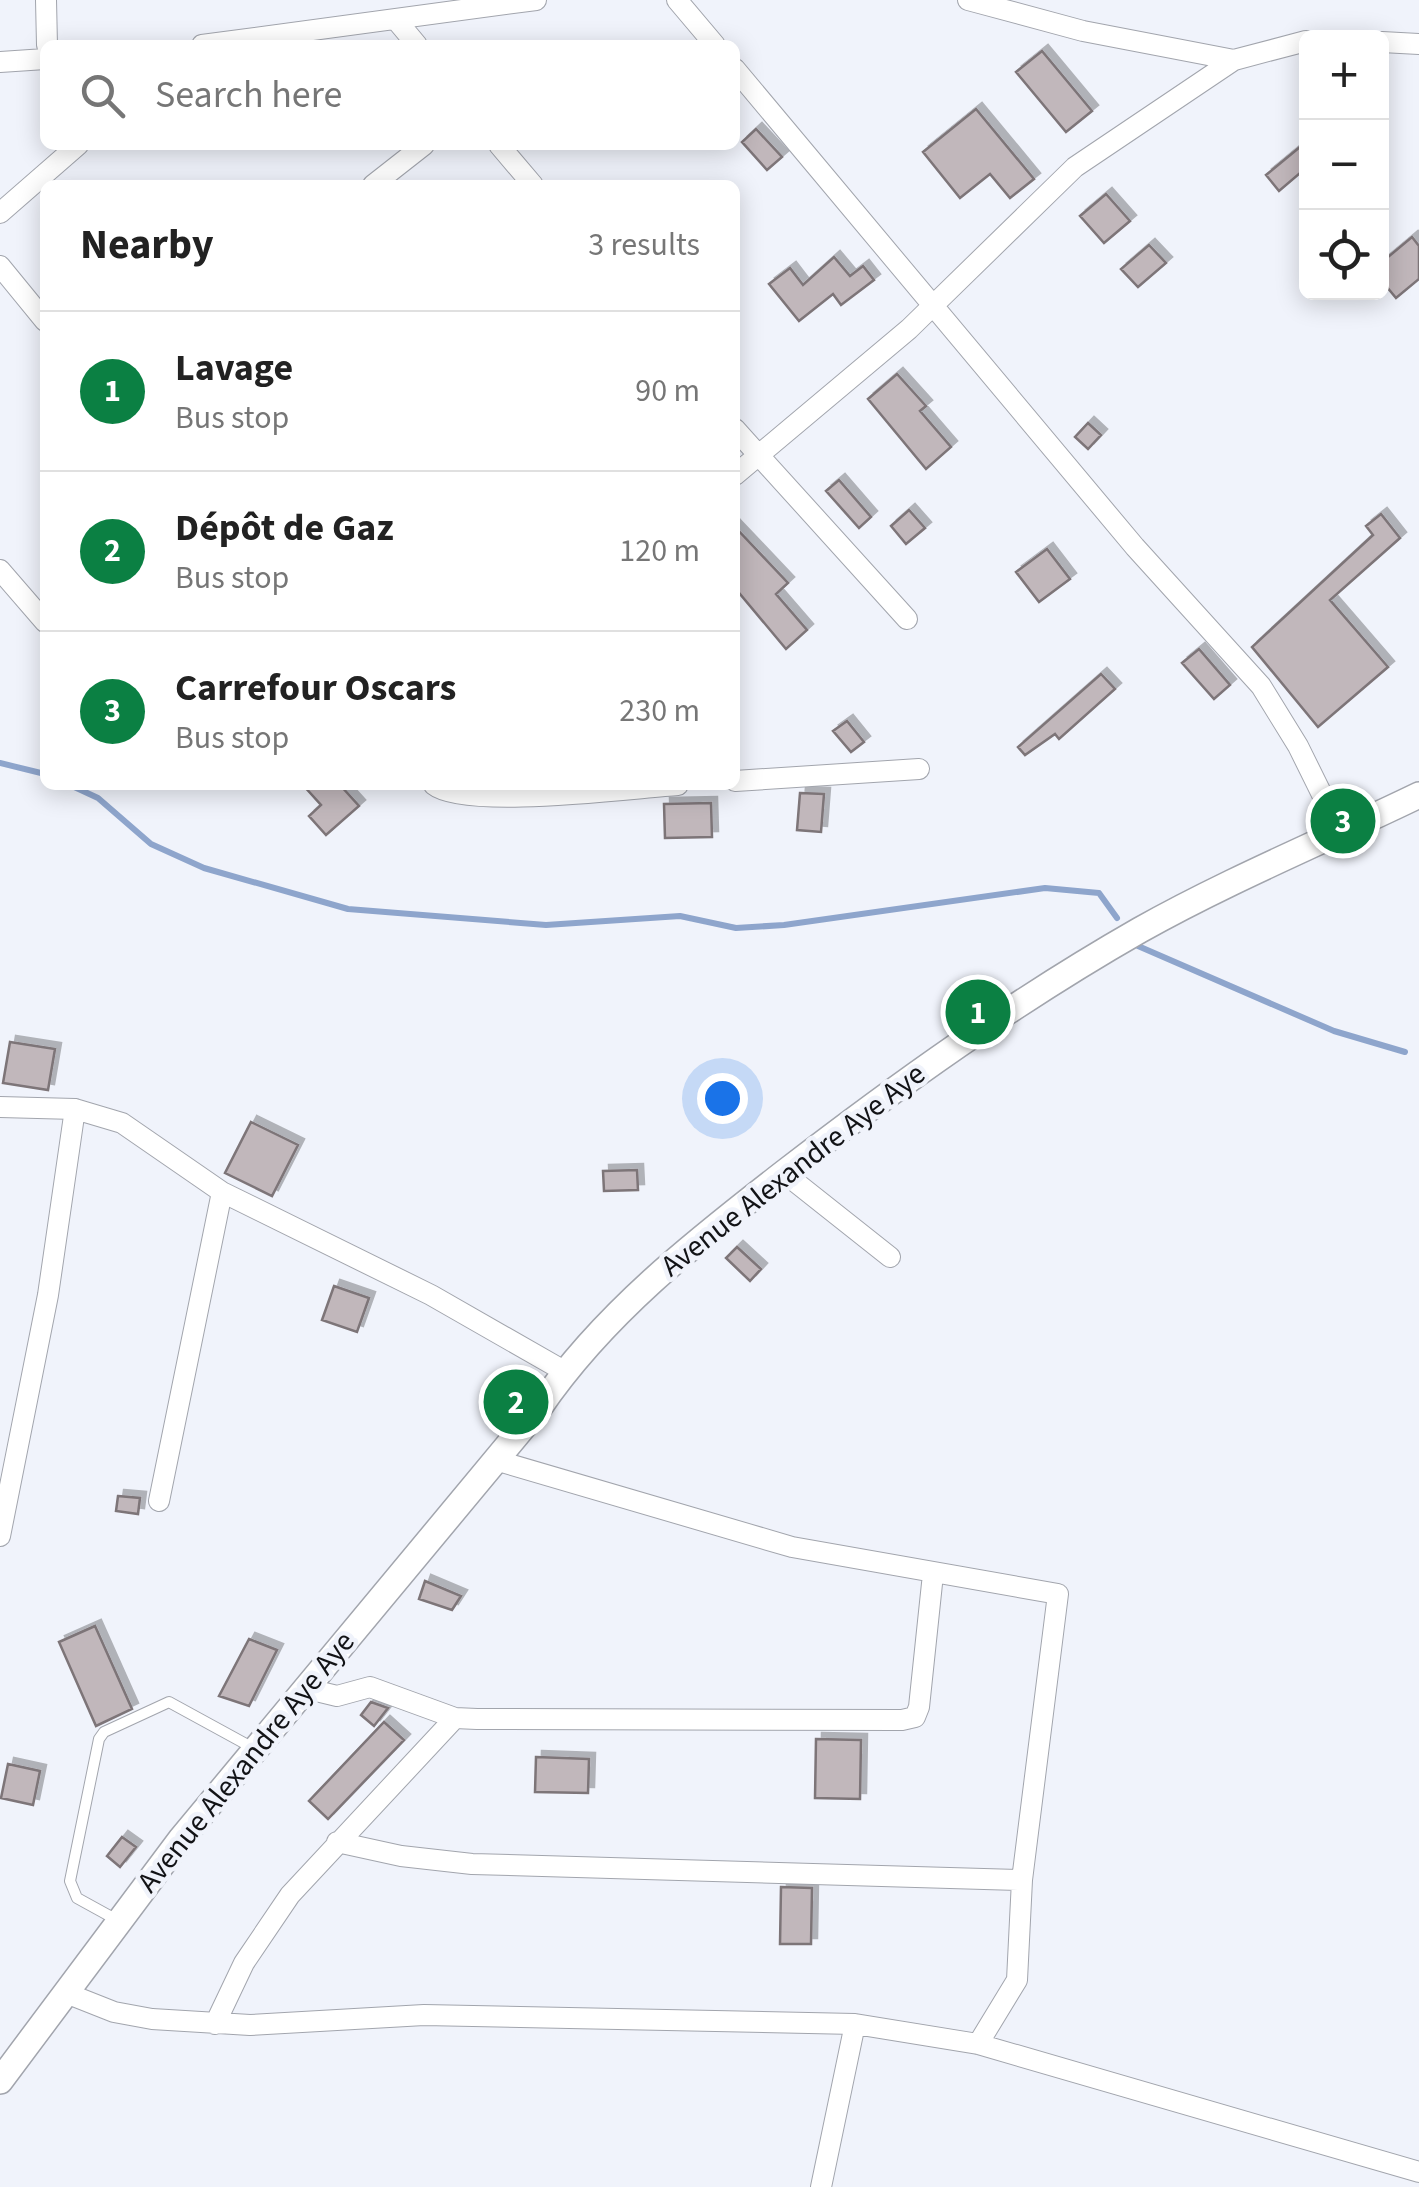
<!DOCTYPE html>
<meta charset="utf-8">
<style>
body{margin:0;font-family:"Source Sans 3",sans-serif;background:#f2f2f2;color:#222}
.controls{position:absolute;right:30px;top:30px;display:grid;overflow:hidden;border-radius:15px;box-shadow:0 5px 25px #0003}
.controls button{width:90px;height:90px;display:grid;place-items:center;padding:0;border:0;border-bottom:2px solid #e0e0e0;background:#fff;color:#222;font:50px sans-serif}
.you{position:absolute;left:722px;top:1098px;width:35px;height:35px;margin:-25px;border:8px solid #fff;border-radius:50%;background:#1a73e8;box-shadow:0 0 0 15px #1a73e833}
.badge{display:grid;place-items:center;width:65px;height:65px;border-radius:50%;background:#0b8043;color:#fff;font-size:32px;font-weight:700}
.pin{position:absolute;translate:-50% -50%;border:5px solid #fff;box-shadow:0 2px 10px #0006}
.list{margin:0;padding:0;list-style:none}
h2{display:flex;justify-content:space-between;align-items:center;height:130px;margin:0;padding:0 40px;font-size:42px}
h2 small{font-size:32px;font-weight:400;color:#767676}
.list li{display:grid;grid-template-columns:65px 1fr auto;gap:30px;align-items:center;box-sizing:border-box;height:160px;padding:0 40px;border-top:2px solid #e0e0e0}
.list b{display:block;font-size:38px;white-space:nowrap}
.list p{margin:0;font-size:32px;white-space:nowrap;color:#767676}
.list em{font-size:32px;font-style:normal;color:#767676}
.icon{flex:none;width:55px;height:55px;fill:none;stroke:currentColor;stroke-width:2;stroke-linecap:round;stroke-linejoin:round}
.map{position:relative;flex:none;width:1419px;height:2187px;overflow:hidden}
.search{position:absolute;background:#fff;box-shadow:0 5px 25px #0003;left:40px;top:40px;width:700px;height:110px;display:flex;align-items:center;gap:25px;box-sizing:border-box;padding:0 35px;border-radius:15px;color:#767676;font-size:38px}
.panel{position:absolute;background:#fff;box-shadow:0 5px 25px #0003;left:40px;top:180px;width:700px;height:610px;border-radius:15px}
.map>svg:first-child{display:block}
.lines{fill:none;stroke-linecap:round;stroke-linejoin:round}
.stream{stroke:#8ea5cc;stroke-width:6}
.building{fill:#c1b7bb;stroke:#7d7478;stroke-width:2.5;filter:url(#shadow)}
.service-casing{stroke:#a2a5ad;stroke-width:12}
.minor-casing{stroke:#a2a5ad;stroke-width:22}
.tertiary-casing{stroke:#a2a5ad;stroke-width:28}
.service{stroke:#fff;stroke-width:10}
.minor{stroke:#fff;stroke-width:20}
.tertiary{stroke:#fff;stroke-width:25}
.labels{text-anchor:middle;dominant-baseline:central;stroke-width:9;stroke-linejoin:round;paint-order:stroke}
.street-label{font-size:30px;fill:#121316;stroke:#f0f3fb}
</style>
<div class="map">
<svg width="1419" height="2187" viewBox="0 0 1419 2187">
<defs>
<filter id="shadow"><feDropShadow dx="6" dy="-6" stdDeviation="0" flood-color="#0004"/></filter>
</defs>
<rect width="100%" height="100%" fill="#f0f3fb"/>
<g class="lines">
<path class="stream" d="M0 763 45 774
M70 785 98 798 151 844 204 868 348 909 546 925 680 916 736 928 784 925 1045 888 1099 893 1117 918
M1138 946 1334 1031 1405 1052"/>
</g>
<path class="building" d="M1042 51 1092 111 1066 132 1016 72Z
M976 109 1034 179 1010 198 990 174 960 198 923 152Z
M756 129 782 157 767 170 742 142Z
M1306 142V168L1279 191 1266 175Z
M1106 194 1130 221 1104 243 1080 216Z
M1412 237 1419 246V279L1396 298 1382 281V262Z
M1149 245 1166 263 1138 287 1121 269Z
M834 257 850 276 863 266 874 280 841 305 833 294 799 321 769 284 790 268 803 285Z
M897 374 926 406 920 411 951 447 926 469 868 399Z
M1088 423 1101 435 1088 449 1075 437Z
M839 480 871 517 859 528 826 491Z
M909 510 925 528 906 544 891 526Z
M1381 514 1400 538 1330 600 1388 667 1318 727 1252 647 1373 535 1366 526Z
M735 527 788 583 776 594 807 630 786 649 735 588Z
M1047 549 1070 579 1039 602 1016 572Z
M1199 649 1230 685 1214 699 1182 663Z
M1101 674 1115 689 1059 739 1055 734 1025 755 1018 747Z
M847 721 864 742 851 752 833 731Z
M303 785H340L359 806 326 835 309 816 321 805Z
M800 793 824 794 821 832 797 830Z
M711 803 712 837 665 838 664 804Z
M10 1042 55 1049 48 1090 3 1083Z
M251 1122 298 1145 272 1196 225 1173Z
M637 1170 638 1190 604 1191 603 1171Z
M737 1247 761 1269 750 1281 726 1258Z
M334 1286 369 1298 357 1332 322 1320Z
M118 1496 140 1498 138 1514 116 1511Z
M425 1581 461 1596 452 1610 419 1599Z
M95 1626 132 1709 96 1726 59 1642Z
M249 1639 277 1650 249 1706 219 1696Z
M371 1702 388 1708 374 1726 361 1715Z
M384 1722 404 1740 328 1819 309 1801Z
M816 1739 861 1740 860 1799 815 1798Z
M536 1757 589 1759 588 1793 535 1792Z
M8 1764 40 1771 33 1805 1 1798Z
M122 1837 136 1847 120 1867 107 1856Z
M781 1887 812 1888 811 1944H780Z"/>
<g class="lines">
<defs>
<path id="service" d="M117 1920 77 1898 70 1881 99 1739 104 1732 169 1702 255 1749"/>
<path id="minor" d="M46 0 47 45
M677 0 715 45
M968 0 1083 31 1234 60
M397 21 417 45
M1382 42 1419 44
M202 45 536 0
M0 62 45 59
M735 69 1135 547 1261 686 1298 746 1341 833
M499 145 533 185
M373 185 424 145
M0 213 78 145
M0 266 45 321
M735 429 907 619
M735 475 909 329 1075 167 1234 60 1306 41
M0 570 45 622
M735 781 919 769
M434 785C465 810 631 788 678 785
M0 1107 75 1109 122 1123 222 1192 431 1295 564 1371
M784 1173 890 1257
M495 1460 792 1547 1058 1594 1022 1880
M159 1501 222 1192
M0 1536 48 1295 75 1109
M308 1689 337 1696 370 1687 455 1718 477 1719 902 1720 915 1717 919 1707 933 1574
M337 1842 401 1856 472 1864 1022 1880 1017 1980 978 2044
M66 1993 114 2012 152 2019 250 2025 424 2015 855 2024 978 2044 1419 2172
M215 2024 244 1963 290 1895 455 1718
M821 2187 855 2024"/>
<path id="tertiary" d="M0 2081 181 1839 539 1408C603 1314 695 1242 784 1173 898 1085 1014 1002 1140 930 1229 880 1326 840 1419 795"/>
</defs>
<use href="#service" class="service-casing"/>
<use href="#minor" class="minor-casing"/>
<use href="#tertiary" class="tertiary-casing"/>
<use href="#service" class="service"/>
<use href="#minor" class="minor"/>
<use href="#tertiary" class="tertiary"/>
</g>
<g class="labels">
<g class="street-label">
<text transform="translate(793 1170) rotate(-38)">Avenue Alexandre Aye Aye</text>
<text transform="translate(246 1762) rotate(-51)">Avenue Alexandre Aye Aye</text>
</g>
</g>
</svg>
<div class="controls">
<button>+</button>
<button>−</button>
<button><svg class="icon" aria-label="locate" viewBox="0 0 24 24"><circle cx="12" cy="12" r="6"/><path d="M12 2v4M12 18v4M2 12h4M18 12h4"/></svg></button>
</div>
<div class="you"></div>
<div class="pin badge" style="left:978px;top:1012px">1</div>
<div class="pin badge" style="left:516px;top:1402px">2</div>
<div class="pin badge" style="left:1343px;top:821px">3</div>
<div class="search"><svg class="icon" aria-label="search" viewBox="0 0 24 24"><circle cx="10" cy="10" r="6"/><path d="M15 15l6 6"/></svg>Search here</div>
<section class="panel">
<h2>Nearby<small>3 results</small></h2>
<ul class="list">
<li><span class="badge">1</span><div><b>Lavage</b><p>Bus stop</p></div><em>90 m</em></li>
<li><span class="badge">2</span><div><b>Dépôt de Gaz</b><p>Bus stop</p></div><em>120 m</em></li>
<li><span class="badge">3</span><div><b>Carrefour Oscars</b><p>Bus stop</p></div><em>230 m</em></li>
</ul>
</section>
</div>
